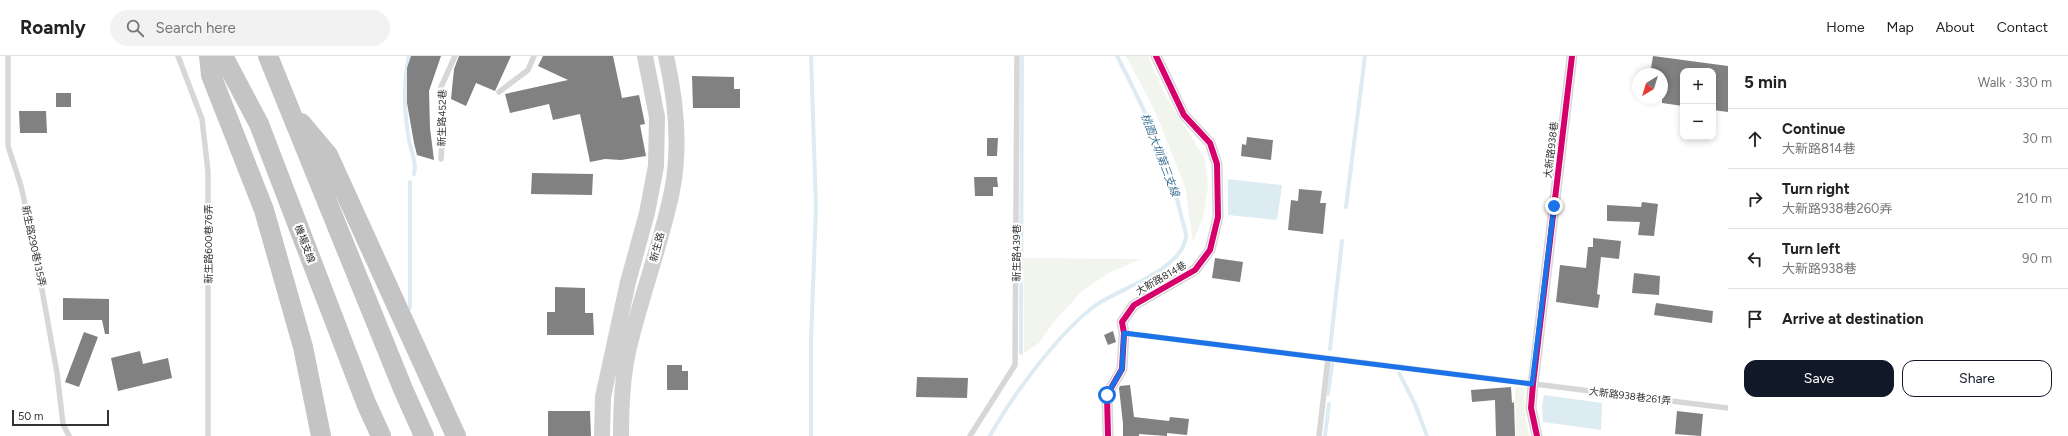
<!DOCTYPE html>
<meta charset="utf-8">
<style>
body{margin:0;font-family:Figtree,"Noto Sans TC",sans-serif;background:#f2f2f2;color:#222}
.controls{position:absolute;right:12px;top:12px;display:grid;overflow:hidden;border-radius:8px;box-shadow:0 2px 6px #0003}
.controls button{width:36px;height:36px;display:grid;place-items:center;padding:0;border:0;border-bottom:1px solid #e0e0e0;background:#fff;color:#222;font:20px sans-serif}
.compass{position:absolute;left:1632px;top:12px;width:36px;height:36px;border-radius:50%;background:#fff;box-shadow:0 2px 6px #0003;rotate:218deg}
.scale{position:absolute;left:12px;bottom:10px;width:97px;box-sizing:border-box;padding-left:4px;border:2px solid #333;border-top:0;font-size:11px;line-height:14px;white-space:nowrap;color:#333;-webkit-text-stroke:3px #fff;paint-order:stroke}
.stop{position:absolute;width:12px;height:12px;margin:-9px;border:3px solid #1a73e8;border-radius:50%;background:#fff}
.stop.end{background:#1a73e8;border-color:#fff;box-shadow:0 1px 4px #0008}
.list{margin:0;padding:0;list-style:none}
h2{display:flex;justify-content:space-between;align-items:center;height:52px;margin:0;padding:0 16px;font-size:17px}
h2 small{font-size:13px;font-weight:400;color:#767676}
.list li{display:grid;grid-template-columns:26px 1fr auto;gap:12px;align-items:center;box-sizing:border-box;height:60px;padding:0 16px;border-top:1px solid #e0e0e0}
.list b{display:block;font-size:15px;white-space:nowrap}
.list p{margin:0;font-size:13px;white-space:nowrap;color:#767676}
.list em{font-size:13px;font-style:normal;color:#767676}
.actions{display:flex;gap:8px;padding:12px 16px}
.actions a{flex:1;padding:9px 0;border:1px solid #111827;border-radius:12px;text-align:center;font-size:14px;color:#111827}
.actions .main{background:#111827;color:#fff}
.icon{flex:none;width:22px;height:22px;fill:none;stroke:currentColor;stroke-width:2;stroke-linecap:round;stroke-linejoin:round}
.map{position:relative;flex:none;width:1728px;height:380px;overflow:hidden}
header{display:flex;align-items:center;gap:24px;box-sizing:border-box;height:56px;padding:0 20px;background:#fff;border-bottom:1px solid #e0e0e0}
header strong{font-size:19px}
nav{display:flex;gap:22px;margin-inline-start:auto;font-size:14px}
.search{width:280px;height:36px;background:#f2f2f2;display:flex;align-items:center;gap:10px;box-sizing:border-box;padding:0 14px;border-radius:22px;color:#767676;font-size:15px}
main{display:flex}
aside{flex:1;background:#fff}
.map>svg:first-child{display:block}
.green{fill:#f1f5ed}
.water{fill:#ddebf3}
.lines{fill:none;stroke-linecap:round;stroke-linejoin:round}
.stream{stroke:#ddebf3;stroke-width:4}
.building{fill:#818181}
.service{stroke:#d7d7d7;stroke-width:5.5}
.minor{stroke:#d7d7d7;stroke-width:11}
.secondary{stroke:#d0d0d0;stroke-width:16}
.motorway{stroke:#c4c4c4;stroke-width:20}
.cycleway-casing{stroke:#fff;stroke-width:8}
.cycleway{stroke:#d6006c;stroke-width:6}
.route{stroke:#1a73e8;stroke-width:5}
.labels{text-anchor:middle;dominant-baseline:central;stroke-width:4;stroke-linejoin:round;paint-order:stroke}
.street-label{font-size:10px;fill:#333;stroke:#fff}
.water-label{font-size:11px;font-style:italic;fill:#3f7597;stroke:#fff}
</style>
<header>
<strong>Roamly</strong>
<div class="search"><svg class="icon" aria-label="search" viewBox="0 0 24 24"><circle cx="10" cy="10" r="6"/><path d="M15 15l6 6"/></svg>Search here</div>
<nav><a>Home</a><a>Map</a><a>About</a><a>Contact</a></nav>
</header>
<main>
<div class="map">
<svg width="1728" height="380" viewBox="0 0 1728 380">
<rect width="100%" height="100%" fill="#fff"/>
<path class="green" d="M1126 0H1148L1166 41 1205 103 1208 131 1203 161 1193 186 1185 131 1155 55Z
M1024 202 1141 203 1107 218 1081 236 1053 267 1039 287 1024 297Z
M1515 331 1524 332 1525 361 1530 380H1516Z"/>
<path class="water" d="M1228 123 1282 129 1277 164 1228 159Z
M1544 339 1602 347 1601 374 1543 366 1542 349Z"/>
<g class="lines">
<path class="stream" d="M409 0C403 28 404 56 409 84 411 96 417 106 414 118
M1346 151 1365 0
M410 252V126
M1330 293 1342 185
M1021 297 1022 0
M1399 317 1415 348 1427 380
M1328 338 1332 308
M811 380V284L816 152 811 0
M990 380C1011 341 1060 275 1096 249 1120 232 1183 214 1186 180 1186 174 1182 165 1181 159 1169 104 1143 50 1117 0
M1325 380 1329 348"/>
</g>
<path class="building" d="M411 0H441L429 35 430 72 434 104 417 99 414 87 407 47V12Z
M459 0H511L495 35 476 27 466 50 451 43 454 13Z
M543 0H613L622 42 639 39 645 68 640 69 646 100 621 104 605 103 590 106 580 58 553 64 549 48 510 57 505 38 568 24 538 10Z
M1653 0 1728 10V56L1713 54V15H1683V50L1662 47V18H1650Z
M692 20 734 21V33H740V52H693Z
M56 37H71V51H56Z
M19 55H46L47 77H20Z
M1247 81 1273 84 1271 104 1241 100 1242 88 1246 89Z
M987 82H998L997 100H987Z
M532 117 593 118 592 139 531 138Z
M974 121H997L998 131H993V140H975Z
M1299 133 1322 135 1320 147H1326L1323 178 1288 174 1291 144 1298 145Z
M1642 146 1658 148 1654 180 1638 179 1640 166 1607 165V149L1641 151Z
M1593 182 1621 185 1619 203 1601 201 1597 238 1600 239 1598 252 1556 246 1560 209 1586 212 1588 191H1593Z
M1215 202 1243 206 1240 226 1212 222Z
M1634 217 1660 220 1659 239 1632 237Z
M555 231 585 232V257H593L594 279H547V256H555Z
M63 242 109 243V278H105L102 264H63Z
M1656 247 1713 255 1712 267 1654 259Z
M1113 275 1116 286 1108 289 1104 279Z
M84 276 98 281 79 331 65 326Z
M140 295 143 308 168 302 172 322 118 335 111 302Z
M667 309H682V315H688V334H667Z
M917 321 968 322 967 342 916 341Z
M1130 329 1134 361 1169 365 1170 361 1189 363 1187 379 1167 377V380L1139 378V380H1123V368L1119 332 1120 330Z
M1511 331 1512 347 1514 346 1515 380H1496L1495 344 1472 346 1471 334Z
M548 355H590L591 380H548Z
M1677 355 1703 358 1701 380 1675 378Z"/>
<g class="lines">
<path class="service" d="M8 0V90L21 130 32 178 57 317 63 368 69 380
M178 0 202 63 208 116V380
M499 36 528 14 534 0
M441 103 443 73 441 31 455 0
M1124 277 1728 352
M970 380 1015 309 1017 0
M1319 380 1328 302"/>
<path class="minor" d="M1108 380 1107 339 1122 313 1124 277 1122 266 1134 249 1195 214 1210 194 1218 161 1217 108 1210 87 1184 59 1156 0
M1537 380 1531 352 1533 328 1572 0"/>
<path class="secondary" d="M602 380 603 341 628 226 647 157 656 110 657 61 645 0
M621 380C621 352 622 323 628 296 640 242 661 189 672 135 681 90 676 44 666 0"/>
<path class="motorway" d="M209 0 211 19 264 154 303 291 321 380
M223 0 259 68 366 347 381 380
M268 0 403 333 424 380
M301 67 328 99 456 380"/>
<defs>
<path id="cycleway" d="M1108 380 1107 339 1122 313 1124 277 1122 266 1134 249 1195 214 1210 194 1218 161 1217 108 1210 87 1184 59 1156 0
M1537 380 1531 352 1533 328 1572 0"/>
</defs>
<use href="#cycleway" class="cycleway-casing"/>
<use href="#cycleway" class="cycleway"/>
</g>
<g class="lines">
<path class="route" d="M1107 339 1122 313 1124 277 1532 328 1554 150"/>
</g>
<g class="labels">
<g class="street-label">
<text transform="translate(442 62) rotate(-89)">新生路452巷</text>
<text transform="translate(1551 94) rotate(-83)">大新路938巷</text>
<text transform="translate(208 188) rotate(-90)">新生路600巷76弄</text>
<text transform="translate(305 188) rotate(69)">機場支線</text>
<text transform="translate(34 190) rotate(78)">新生路290巷135弄</text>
<text transform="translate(657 191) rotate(-75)">新生路</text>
<text transform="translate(1016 197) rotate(-90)">新生路439巷</text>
<text transform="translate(1161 222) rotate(-30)">大新路814巷</text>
<text transform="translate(1630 340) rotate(7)">大新路938巷261弄</text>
</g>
<g class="water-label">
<text transform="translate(1160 99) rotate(69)">桃園大圳第三支線</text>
</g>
</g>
</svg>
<div class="controls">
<button>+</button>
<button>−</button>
</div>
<svg class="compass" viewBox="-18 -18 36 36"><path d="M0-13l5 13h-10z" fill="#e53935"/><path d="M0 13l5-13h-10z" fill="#767676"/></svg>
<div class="scale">50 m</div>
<div class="stop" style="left:1107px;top:339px"></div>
<div class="stop end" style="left:1554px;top:150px"></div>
</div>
<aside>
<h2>5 min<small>Walk · 330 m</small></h2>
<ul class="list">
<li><svg class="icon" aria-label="ahead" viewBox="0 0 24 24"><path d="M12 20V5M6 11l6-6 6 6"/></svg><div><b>Continue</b><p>大新路814巷</p></div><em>30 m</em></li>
<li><svg class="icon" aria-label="right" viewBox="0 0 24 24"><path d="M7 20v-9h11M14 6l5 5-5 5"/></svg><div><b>Turn right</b><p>大新路938巷260弄</p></div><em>210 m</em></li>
<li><svg class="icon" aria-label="left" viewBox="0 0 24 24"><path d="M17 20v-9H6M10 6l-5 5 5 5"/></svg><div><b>Turn left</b><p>大新路938巷</p></div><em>90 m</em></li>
<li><svg class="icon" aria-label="arrive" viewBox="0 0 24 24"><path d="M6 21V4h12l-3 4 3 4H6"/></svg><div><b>Arrive at destination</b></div></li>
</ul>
<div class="actions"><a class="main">Save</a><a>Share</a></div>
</aside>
</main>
